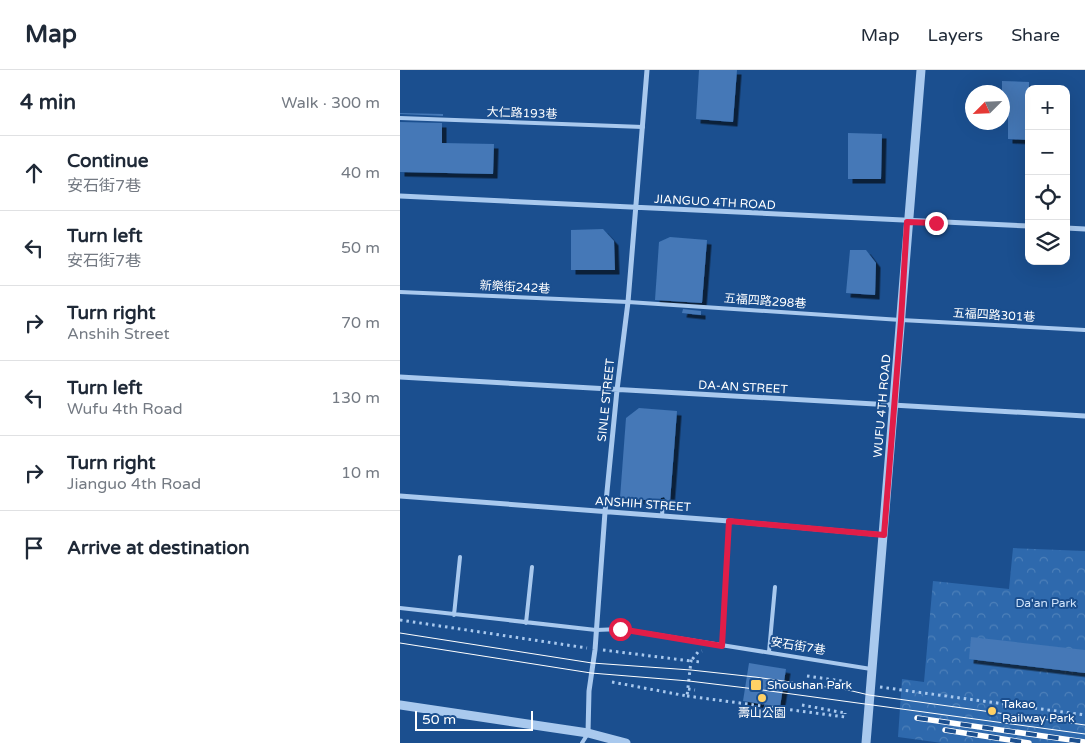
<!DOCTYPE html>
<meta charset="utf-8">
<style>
body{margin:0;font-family:"Varela Round","Noto Sans TC",sans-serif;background:#f2f2f3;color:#1f2937}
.controls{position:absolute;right:15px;top:15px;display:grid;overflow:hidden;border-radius:10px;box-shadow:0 5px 20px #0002}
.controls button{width:45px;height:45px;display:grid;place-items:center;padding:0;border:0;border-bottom:1px solid #e0e1e3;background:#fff;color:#1f2937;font:25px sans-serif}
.compass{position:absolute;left:565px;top:15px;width:45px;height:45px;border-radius:50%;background:#fff;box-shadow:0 5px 20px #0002;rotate:246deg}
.scale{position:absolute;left:15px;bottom:12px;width:118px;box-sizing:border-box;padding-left:5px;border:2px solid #fff;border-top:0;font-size:14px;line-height:18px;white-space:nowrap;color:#fff;-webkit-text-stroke:4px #1b4f8f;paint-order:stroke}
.stop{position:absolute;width:15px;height:15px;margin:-11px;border:4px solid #e11d48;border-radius:50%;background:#fff}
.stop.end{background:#e11d48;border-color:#fff;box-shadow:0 1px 5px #0008}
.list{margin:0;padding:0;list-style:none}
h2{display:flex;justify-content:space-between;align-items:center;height:65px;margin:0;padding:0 20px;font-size:21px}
h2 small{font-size:16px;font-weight:400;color:#747a83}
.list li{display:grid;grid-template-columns:32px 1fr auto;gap:15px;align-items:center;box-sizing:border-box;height:75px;padding:0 20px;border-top:1px solid #e0e1e3}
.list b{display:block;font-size:19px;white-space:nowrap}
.list p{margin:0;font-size:16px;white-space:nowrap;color:#747a83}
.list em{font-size:16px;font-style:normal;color:#747a83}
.icon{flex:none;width:28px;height:28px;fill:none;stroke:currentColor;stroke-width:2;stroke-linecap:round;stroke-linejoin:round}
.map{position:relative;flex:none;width:685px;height:673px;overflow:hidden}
header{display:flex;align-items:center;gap:30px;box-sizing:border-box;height:70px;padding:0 25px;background:#fff;border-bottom:1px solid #e0e1e3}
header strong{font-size:24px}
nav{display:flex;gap:28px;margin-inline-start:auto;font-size:18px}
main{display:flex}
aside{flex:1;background:#fff}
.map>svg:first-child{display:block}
.park{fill:url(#park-crowns)}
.building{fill:#4478b7;filter:url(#shadow)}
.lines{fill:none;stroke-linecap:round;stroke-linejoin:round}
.path{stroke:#a9c9ee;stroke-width:3;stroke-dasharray:2.5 4;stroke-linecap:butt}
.service{stroke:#a9c9ee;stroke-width:4}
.minor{stroke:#a9c9ee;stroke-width:5}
.tertiary{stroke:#a9c9ee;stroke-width:9}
.tram{stroke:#fff;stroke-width:1}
.rail-casing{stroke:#fff;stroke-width:5.5}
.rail{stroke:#1b4f8f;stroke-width:4;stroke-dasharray:11;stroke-linecap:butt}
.route{stroke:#e11d48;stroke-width:6}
.poi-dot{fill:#ffd166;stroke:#1b4f8f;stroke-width:2}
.labels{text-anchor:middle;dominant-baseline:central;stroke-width:4;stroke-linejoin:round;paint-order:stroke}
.street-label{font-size:12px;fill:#fff;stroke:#1b4f8f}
.park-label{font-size:12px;fill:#cfe3fa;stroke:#1b4f8f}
.poi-label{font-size:12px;fill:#fff;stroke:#1b4f8f;text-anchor:start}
</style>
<header>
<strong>Map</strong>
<nav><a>Map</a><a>Layers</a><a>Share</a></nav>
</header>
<main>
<aside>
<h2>4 min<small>Walk · 300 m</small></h2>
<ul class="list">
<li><svg class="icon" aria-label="ahead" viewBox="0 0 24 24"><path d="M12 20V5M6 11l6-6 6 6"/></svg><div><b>Continue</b><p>安石街7巷</p></div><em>40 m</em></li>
<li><svg class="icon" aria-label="left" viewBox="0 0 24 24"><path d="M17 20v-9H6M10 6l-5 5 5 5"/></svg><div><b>Turn left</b><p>安石街7巷</p></div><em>50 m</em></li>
<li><svg class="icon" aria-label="right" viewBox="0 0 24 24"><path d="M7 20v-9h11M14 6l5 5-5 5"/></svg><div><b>Turn right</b><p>Anshih Street</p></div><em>70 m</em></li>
<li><svg class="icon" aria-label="left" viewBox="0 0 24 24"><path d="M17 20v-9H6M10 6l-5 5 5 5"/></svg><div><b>Turn left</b><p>Wufu 4th Road</p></div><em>130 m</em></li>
<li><svg class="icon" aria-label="right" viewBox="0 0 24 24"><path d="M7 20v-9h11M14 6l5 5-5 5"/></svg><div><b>Turn right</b><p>Jianguo 4th Road</p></div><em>10 m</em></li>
<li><svg class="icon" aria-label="arrive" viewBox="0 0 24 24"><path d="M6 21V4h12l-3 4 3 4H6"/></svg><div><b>Arrive at destination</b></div></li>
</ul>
</aside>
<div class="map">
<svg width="685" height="673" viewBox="0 0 685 673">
<defs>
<pattern id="park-crowns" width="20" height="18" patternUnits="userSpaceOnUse" patternTransform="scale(1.25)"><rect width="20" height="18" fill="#2e69ad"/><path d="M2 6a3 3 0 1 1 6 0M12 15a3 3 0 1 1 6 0" fill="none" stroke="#4d80b9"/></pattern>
<filter id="shadow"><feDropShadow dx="4.5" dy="4.5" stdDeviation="0" flood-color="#0009"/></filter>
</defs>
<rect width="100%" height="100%" fill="#1b4f8f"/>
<path class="park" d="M613 478 685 481V673H542L498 667 502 609 524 612 533 511 609 519Z"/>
<path class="building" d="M299 0H337L333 52 296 49Z
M602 11 629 12V70L608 69V40H602Z
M0 43 43 44V46L0 44Z
M0 52 42 53V73L94 74 93 104 0 102Z
M448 63 482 64 481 109H448Z
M203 159 214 171 215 200H171V160Z
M270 167 307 170 302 233 255 230 259 172Z
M450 180H466L476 193 475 225 446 223Z
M283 239 301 241V245L282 243Z
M239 338 277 341 270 432H267L264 427 261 428 259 431 220 428 226 348Z
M571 567 685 580V603L569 589Z
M349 593 386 599 380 637 343 631Z"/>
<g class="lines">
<path class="path" d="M0 550 187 578
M203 580 291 591 298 582 302 581
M407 606 449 612
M212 612 287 626 291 591 300 592
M480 617 685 645
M288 619 295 620
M287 626 445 647V643
M402 635 445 643"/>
<path class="service" d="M0 48 243 57
M0 222 228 232 501 250 685 260
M262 446 263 431
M0 538 196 560 221 559 471 599
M54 545 60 487
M126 553 132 497
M322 576 329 451
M369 582 375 517
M182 673 187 665"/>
<path class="minor" d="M0 126 629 156
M666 158 685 159
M0 307 685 346
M0 426 329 451 484 465
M188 663 189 621 195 580 205 442 217 320 228 232 247 0"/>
<path class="tertiary" d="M0 635 188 663 226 673
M466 673 521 0"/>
<path class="tram" d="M0 563 192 593 291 600 355 607 448 620 469 625 685 655
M0 573 191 603 289 611 355 619 685 664"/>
<defs>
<path id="rail" d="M517 648 685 672
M545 660 629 673"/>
</defs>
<use href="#rail" class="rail-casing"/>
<use href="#rail" class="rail"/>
</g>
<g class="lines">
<path class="route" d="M220 559 322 576 329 451 484 465 501 250 507 152 536 153"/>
</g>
<g class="poi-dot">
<rect x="350" y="609" width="12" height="12" rx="2.5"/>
<circle cx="362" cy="628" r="5"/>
<circle cx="592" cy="641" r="5"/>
</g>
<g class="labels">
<g class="street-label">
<text transform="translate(122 43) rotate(2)">大仁路193巷</text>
<text transform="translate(315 132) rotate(3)">JIANGUO 4TH ROAD</text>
<text transform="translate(115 217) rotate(3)">新樂街242巷</text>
<text transform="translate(365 231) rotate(4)">五福四路298巷</text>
<text transform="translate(594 245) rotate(3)">五福四路301巷</text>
<text transform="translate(343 317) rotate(3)">DA-AN STREET</text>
<text transform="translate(206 330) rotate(-84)">SINLE STREET</text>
<text transform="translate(482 336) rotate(-85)">WUFU 4TH ROAD</text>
<text transform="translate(243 434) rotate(4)">ANSHIH STREET</text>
<text transform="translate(398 576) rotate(9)">安石街7巷</text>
</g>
<g class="park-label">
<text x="646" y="533">Da'an Park</text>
</g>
<g class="poi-label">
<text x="367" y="615">Shoushan Park</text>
<text x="602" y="634">Takao<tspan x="602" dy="14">Railway Park</tspan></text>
<text x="362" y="643" text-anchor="middle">壽山公園</text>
</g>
</g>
</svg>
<div class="controls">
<button>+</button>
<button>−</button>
<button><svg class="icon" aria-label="locate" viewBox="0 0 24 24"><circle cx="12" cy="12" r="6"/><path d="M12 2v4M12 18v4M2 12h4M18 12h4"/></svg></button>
<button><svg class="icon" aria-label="layers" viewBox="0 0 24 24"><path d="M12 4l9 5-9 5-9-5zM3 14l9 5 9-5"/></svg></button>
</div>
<svg class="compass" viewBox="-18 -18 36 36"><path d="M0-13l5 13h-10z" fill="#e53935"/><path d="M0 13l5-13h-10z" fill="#747a83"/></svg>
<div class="scale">50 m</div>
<div class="stop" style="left:220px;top:559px"></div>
<div class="stop end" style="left:536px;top:153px"></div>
</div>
</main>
